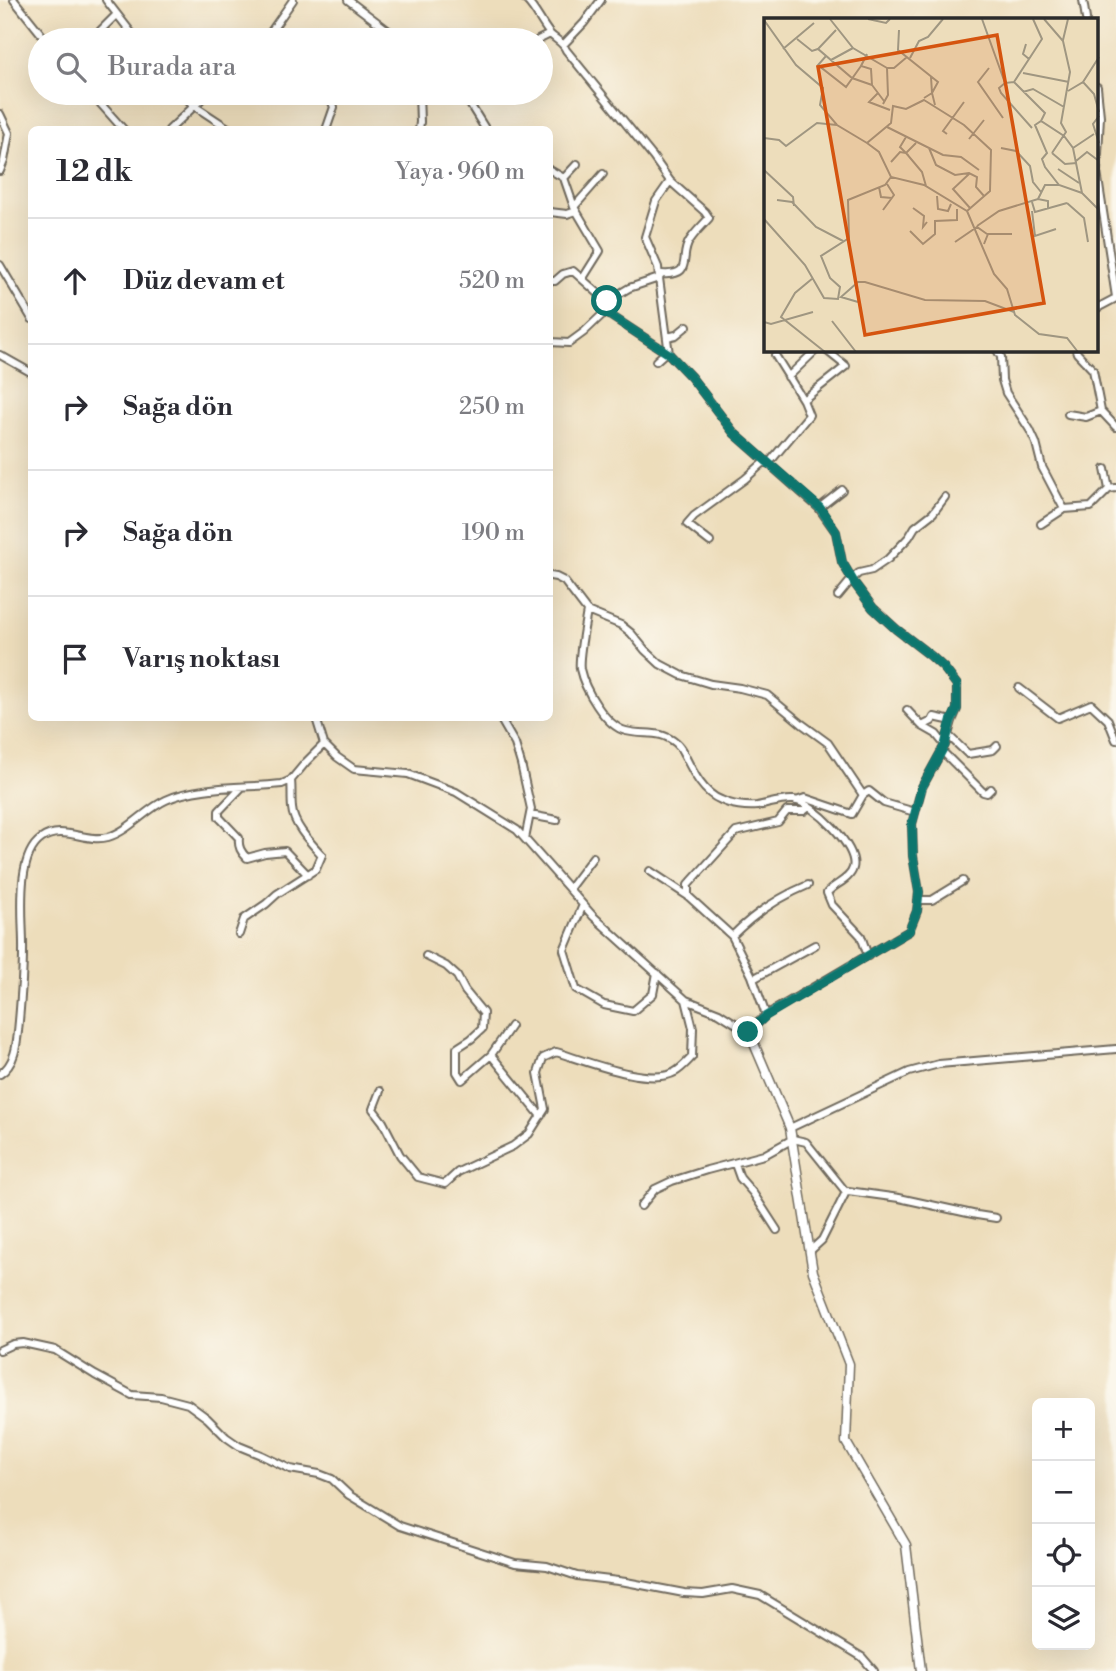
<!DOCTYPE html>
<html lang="tr">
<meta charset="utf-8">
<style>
body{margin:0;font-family:"Libre Bodoni",serif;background:#f2f2f3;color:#2b2b33}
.controls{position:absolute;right:21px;bottom:21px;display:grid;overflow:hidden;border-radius:10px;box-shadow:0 7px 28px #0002}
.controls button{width:63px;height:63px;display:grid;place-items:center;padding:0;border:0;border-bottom:2px solid #e1e1e2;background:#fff;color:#2b2b33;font:35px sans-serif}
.stop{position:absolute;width:21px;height:21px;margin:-16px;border:5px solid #0f766e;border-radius:50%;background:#fff}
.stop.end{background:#0f766e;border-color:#fff;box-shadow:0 2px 7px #0008}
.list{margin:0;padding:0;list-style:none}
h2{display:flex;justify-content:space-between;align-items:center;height:91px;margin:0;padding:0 28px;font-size:30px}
h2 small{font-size:23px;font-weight:400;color:#7c7c81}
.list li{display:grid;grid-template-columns:46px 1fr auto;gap:21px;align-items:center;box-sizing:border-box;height:126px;padding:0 28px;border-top:2px solid #e1e1e2}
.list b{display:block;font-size:26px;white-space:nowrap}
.list em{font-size:23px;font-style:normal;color:#7c7c81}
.icon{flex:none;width:38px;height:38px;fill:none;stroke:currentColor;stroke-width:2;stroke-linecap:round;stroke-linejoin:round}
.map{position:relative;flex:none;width:1116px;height:1671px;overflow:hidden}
.search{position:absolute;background:#fff;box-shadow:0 7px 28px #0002;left:28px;top:28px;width:525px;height:77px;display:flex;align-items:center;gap:18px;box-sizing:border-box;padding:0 24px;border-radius:38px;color:#7c7c81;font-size:26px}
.panel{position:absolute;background:#fff;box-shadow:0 7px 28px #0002;left:28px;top:126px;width:525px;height:595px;border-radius:10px}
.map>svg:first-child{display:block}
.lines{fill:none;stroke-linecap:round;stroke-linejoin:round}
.minor-casing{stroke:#6f695d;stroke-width:10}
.tertiary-casing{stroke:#6f695d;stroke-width:11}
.minor{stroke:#fff;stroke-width:6}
.tertiary{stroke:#fff;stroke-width:8}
.route{stroke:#0f766e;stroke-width:9}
.inset-road{fill:none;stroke:#9f9681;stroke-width:2}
.view{fill:#d5540f;fill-opacity:0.15;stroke:#d5540f;stroke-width:3.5}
.inset-edge{fill:none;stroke:#2b2b2b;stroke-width:3.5}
</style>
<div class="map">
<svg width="1116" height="1671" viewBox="0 0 1116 1671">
<rect width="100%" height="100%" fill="#fbf7ec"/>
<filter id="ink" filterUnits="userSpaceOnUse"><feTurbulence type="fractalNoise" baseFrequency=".0143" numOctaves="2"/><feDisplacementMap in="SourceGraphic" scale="14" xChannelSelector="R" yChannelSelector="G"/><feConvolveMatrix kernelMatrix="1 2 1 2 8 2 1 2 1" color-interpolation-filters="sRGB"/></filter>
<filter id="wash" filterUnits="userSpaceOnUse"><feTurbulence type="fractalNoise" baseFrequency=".00686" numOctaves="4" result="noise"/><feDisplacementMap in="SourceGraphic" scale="28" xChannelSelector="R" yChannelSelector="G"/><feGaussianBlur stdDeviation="1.57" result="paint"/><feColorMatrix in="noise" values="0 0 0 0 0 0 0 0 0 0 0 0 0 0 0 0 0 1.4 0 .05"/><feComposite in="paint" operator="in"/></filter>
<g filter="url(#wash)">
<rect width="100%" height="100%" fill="#edddbb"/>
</g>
<g filter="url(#ink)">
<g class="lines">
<defs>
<path id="minor" d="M14 0 46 40
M106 0 137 40
M348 0 394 35 397 40
M526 0C536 10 541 23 550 34 556 40 563 42 566 50L653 157 670 181 705 212 709 218C703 225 695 232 690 240 678 257 695 276 662 274L659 278 669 354
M1083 0 1086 19
M91 40 116 15
M265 40 293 0
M538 40 550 34
M564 44 584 23 601 0
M1097 87 1100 116 1097 172 1116 297
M91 93 124 130
M182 93 193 105 231 130
M463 93 486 130
M0 114 9 133 4 161 0 171
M169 130 208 93
M326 130 334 107 328 93
M419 130 420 122 419 93
M577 164 564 178 574 207 600 251 583 278
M550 170 564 178
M574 207 603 174
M550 212 567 214 576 211
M0 265 32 319
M550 281H555L563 274 573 271 607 301
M1097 308 1116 298
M605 312 607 301 629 288 659 278 658 267 645 237 656 201 670 181
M667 337 676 335 687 326
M997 350 1001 357 1002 380 1006 393 1030 430 1036 443 1042 467 1064 509
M1076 350 1077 353 1093 370 1101 411 1116 427
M0 355 32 373
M656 361 666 352
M788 377 816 350
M803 400 846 366 826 350
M1068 414 1086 417 1101 411
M1105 469 1109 489
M819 508 842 490
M1041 524 1064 509 1091 507 1109 489 1116 488
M710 542 687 524 694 516 745 479 763 463H769L809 415 803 400 775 355
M550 576 556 577 564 581 587 611 621 625 631 633 645 650 660 664 681 675 711 684 740 688 767 695 802 724 828 743 863 795
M838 596 852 579 859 573 872 570 888 559 909 537 915 527 933 513 945 497
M587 611C585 624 578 658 580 669 584 688 605 726 626 731 646 736 659 729 676 743 681 747 682 751 685 756 693 772 703 793 721 800 731 805 746 807 757 806 769 804 781 799 794 800 813 803 859 847 853 868 850 880 834 884 827 893L832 905 861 936 868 956
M1019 688 1058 718 1091 704 1108 720 1116 740
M907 710 922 726 936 734 945 745
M316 718 324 744 337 757 354 769 408 774 456 792 517 830 593 916 686 1000 719 1013 749 1032 766 1015 909 931 917 911 919 892 913 856 912 824 922 787 945 745 952 721 957 709V685L944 668 931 656 896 629 873 608 855 584 842 562 836 532 819 508 734 433 691 377 669 354 605 312 584 332 569 343 550 342
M500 718 515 744 521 764 531 809 525 839
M922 726 932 721 934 717 952 721
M948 735 968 754 993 750 997 746
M942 751 983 792 987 793 991 789
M242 787 219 811V817L239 838C238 847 241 852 247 858L265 853 285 851 308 875
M796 801 805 798 852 814 863 795 869 791 884 803 915 812
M530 815 557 820
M650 871 688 896
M569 889 593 857
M918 900H932L963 881
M583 905 564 950 576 989 604 1005 633 1011 653 994 657 973
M239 934 244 919 266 904 277 894 316 869 322 855C311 843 293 825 292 808 291 799 292 789 291 780
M732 936C754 914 779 897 808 885
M426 956 446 966 457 976 465 991 483 1013 482 1029 471 1039 457 1048V1072L462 1080 491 1055
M753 979 815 945
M766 1015 752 976 732 936 688 896V885L736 832 778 822 787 811H804L809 807
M511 1026 491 1055 541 1116
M0 1074C17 1063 17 1040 19 1021 21 998 23 975 23 952 24 923 14 858 41 839 62 824 85 843 108 837 129 831 146 809 166 800 198 785 247 788 282 784L291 780 306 762 324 744
M380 1091 373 1109 383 1122 400 1155 418 1177 445 1184 458 1172 513 1146 529 1134 545 1109 538 1073 543 1058 556 1052C583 1060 650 1087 675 1072 681 1069 687 1062 692 1057L693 1028 686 1000
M790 1128 909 1072 939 1064 1116 1049
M735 1164 740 1178 753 1193 777 1230
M641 1206 655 1189 672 1181 707 1170 764 1155 793 1139 806 1142 846 1192
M810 1251 822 1240 846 1192 848 1191 899 1198 977 1215 996 1218
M0 1350 13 1344 23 1343 55 1350 95 1375 132 1395 161 1397 188 1404 207 1418 226 1437 239 1446 261 1455 290 1469 319 1474 332 1479 349 1495 400 1526 515 1563 547 1566 577 1576 626 1582 684 1593 703 1594 732 1589 760 1595 862 1657 874 1671"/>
<path id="tertiary" d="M749 1032 790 1128 813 1272 849 1364 846 1442 906 1545 921 1671"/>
</defs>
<use href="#minor" class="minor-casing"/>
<use href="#tertiary" class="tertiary-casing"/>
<use href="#minor" class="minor"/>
<use href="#tertiary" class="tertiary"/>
</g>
</g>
<g class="lines" filter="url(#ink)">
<path class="route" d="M607 301 605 312 669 354 691 377 734 433 820 508 836 532 842 562 855 584 873 608 896 629 931 656 944 668 957 685V709L951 721 945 745 922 787 912 824 913 856 919 892 917 911 909 931 766 1016 748 1032"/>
</g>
<g transform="translate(764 18)">
<rect width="334" height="334" fill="#edddbb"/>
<path class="inset-road" d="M66 1 89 30 123 50 124 77 119 86M104 1 122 5 126 1M218 1 241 65 250 64 281 95 277 103M280 1 299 23 306 54 297 105 302 114 288 135M0 2 32 47 59 70 56 87 73 107 103 125M135 12 134 32 174 64 168 75 171 87M33 21 48 33 54 31 88 60 108 67M299 22 304 1M19 31 50 5M54 31 72 12M103 36 97 48 107 51 108 67 120 83M62 38 54 47 82 69 97 48M146 40 155 23 164 19 179 1M265 41 278 21 269 1M67 42 89 30M123 50H130L143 39M225 50 214 64 239 100M259 55 305 64M250 64 265 41 259 36 262 26M319 64 330 76 335 94M241 65 235 70 237 75 268 110M304 73 319 64 335 39M259 74 269 71 300 89M114 75 105 84 126 92M160 80 168 75 167 59M160 82 200 107 227 132 226 173 203 193 160 167 127 159 115 134 103 125 127 105 129 88 142 91ZM335 98 329 106 335 125M123 109 179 137 197 139 215 152M183 116 179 113 200 84M0 120 15 122 22 128 53 105 73 107M205 121 220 102M152 125 142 135 158 154 162 168M165 130 172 147 191 157 205 155 213 159 212 169 220 178M237 130 252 133 266 148 269 164 277 174M309 130 330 116M288 135 301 146 313 145M312 143 323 134 335 143M127 144 136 134 142 135 136 129 142 119M294 151 315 165M0 152 29 179 30 188M205 156 189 171 206 190M115 169 117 179 128 180M318 175 295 167 281 149 278 141 283 135 271 107 277 103 300 118 309 130 318 175 335 192M173 178 174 191 184 193 187 186M274 181 281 167H295M13 182 28 184 52 209 79 223M268 184 271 194 303 185M303 185 320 200 324 224M149 190 160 198 159 209 163 204M119 192 130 177 123 166M203 193 230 256 243 271 251 297 275 316 303 320 314 334M268 193 271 218 292 211M0 201 41 247 60 280 74 281 76 269 66 260 57 238 85 220 84 182 121 167 127 159M213 208 235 193 274 181 284 183V190M146 213 159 226 171 216V203L193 202V191M191 224 213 209 223 216M220 226 224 216H248M49 260 31 275 17 299 61 334M94 284 77 279 94 264H101L161 282 221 283 250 294M68 303 92 334M0 304 7 306 49 294"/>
<path class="view" d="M233 17 280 285 101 317 54 49Z"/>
<rect width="334" height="334" class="inset-edge"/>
</g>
</svg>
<div class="controls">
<button>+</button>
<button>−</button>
<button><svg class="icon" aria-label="locate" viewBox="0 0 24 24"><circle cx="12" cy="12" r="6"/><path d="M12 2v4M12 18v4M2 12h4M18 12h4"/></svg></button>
<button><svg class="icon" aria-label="layers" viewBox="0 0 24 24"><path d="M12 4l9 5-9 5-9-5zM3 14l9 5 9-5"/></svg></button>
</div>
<div class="stop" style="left:607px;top:301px"></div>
<div class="stop end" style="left:748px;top:1032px"></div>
<div class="search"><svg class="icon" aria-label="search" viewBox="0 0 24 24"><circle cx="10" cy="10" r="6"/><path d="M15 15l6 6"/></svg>Burada ara</div>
<section class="panel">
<h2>12 dk<small>Yaya · 960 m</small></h2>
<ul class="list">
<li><svg class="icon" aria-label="ahead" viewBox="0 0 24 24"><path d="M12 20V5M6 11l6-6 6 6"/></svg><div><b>Düz devam et</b></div><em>520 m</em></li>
<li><svg class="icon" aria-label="right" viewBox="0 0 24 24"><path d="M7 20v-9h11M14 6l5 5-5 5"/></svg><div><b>Sağa dön</b></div><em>250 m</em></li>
<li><svg class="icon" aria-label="right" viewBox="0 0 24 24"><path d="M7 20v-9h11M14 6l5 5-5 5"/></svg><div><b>Sağa dön</b></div><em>190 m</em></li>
<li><svg class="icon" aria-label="arrive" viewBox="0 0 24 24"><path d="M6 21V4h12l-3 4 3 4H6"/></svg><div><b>Varış noktası</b></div></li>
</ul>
</section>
</div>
